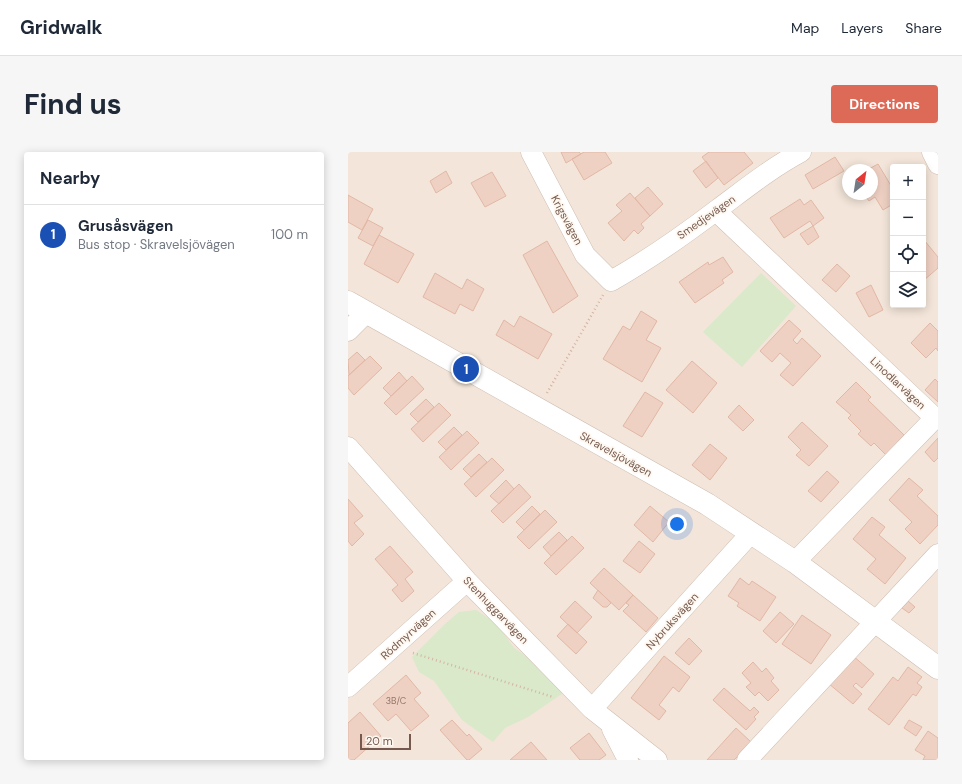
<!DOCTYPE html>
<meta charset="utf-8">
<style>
body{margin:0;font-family:"DM Sans",sans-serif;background:#f6f6f7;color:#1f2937}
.controls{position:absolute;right:12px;top:12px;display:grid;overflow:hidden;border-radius:4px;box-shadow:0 2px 10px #0003}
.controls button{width:36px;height:36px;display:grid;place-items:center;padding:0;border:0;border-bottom:1px solid #e0e1e3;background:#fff;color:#1f2937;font:20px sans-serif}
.compass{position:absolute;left:494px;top:12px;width:36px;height:36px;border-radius:50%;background:#fff;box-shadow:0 2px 10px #0003;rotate:30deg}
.scale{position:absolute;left:12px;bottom:10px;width:51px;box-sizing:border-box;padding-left:4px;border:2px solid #75594e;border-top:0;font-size:11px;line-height:14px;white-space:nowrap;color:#75594e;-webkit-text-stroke:3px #fef8f1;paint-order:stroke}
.you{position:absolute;left:329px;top:372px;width:14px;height:14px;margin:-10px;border:3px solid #fff;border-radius:50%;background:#1a73e8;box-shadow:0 0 0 6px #1a73e833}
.badge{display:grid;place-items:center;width:26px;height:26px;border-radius:50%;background:#dd6a57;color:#fff;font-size:13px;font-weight:700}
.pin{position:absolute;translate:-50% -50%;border:2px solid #fff;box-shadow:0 1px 4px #0006}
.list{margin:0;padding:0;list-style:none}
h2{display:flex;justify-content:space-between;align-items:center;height:52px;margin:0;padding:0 16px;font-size:17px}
h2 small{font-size:13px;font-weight:400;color:#747a83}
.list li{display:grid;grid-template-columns:26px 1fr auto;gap:12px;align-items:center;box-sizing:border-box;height:60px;padding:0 16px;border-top:1px solid #e0e1e3}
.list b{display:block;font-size:15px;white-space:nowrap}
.list p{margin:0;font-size:13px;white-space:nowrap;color:#747a83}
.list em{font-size:13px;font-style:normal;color:#747a83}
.icon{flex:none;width:22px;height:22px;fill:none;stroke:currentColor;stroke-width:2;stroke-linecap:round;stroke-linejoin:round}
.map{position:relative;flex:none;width:590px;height:608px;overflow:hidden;border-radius:4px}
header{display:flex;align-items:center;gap:24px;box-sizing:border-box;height:56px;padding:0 20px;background:#fff;border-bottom:1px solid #e0e1e3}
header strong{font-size:19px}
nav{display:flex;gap:22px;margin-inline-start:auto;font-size:14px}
.intro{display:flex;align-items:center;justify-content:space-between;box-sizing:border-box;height:96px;padding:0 24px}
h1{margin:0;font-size:28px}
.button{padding:10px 18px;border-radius:4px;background:#dd6a57;color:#fff;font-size:14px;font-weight:700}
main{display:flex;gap:24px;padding:0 24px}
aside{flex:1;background:#fff;border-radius:4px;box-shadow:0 2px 10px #0003}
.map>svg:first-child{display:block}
.residential{fill:#f3e5d9;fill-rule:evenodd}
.green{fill:#d9e9c9}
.building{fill:#efd1c3;stroke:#e1b7a5}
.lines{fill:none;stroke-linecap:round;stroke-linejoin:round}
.minor-casing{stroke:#cfbdb2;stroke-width:21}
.tertiary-casing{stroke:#cfbdb2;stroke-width:23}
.path{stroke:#d5b4a6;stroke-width:2.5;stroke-dasharray:1 3;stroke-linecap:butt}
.minor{stroke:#fff;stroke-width:20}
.tertiary{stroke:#fff;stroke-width:22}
.labels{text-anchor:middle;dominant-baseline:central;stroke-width:3.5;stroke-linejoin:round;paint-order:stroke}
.number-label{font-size:9px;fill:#94776b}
.street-label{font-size:11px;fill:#75594e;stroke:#fef8f1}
</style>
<header>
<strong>Gridwalk</strong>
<nav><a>Map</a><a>Layers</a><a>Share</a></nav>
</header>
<div class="intro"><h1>Find us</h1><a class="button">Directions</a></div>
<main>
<aside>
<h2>Nearby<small></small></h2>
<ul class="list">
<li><span class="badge" style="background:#1a4fb4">1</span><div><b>Grusåsvägen</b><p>Bus stop · Skravelsjövägen</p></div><em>100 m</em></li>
</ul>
</aside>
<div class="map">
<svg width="590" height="608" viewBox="0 0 590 608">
<rect width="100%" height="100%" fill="#fcf3ea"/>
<path class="residential" d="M0 0H590V608H0ZM545 15H575V153H545ZM500 18H524V42H500Z"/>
<path class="green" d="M413 121 448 154 394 215 355 180Z
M128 458 149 472 166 496 194 515 218 539 180 565 157 576 145 590 114 568 86 529 71 520 64 505 97 472 111 460Z"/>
<path class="building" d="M213 0H231L233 2 218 11Z
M236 0H257L264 11 236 28 224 7Z
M361 0H396L405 11 376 33 354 5Z
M487 5 496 19 465 37 457 23Z
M358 9 370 26 358 36 345 19Z
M530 12 545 37V52L535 58 527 45 521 49 516 42H524V18H519Z
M98 19 104 31 88 41 82 29Z
M144 20 158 44 137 55 123 31Z
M300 35 315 52 302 64 287 46Z
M282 41 302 64 293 72 296 76 290 82 286 78 276 89 260 71 274 59 268 53Z
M0 43 25 57 14 78 0 70Z
M452 47 456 53 463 48 476 66 465 74 462 69 436 86 422 66Z
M20 68 35 76 25 94 10 86Z
M465 74 471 85 460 93 452 82Z
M31 83 66 102 50 131 16 112Z
M576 88 590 105V116L575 129Z
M199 89 230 144 205 161 175 103Z
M375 105 385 120 374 128 376 131 347 151 331 130 360 110 361 113Z
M489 112 502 124 488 140 474 128Z
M87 121 114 137 119 127 136 137 125 159 112 152 107 162 75 145Z
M523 133 535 158 521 165 508 141Z
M293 159 309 169 298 188 313 196 294 230 255 207 275 174 282 178Z
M172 164 204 182 190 207 148 183 156 168 166 175Z
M441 168 453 179 445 188 449 192 454 186 473 204 445 234 432 223 443 211 432 201 424 210 412 199Z
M582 171 590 179V199L588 196 578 206 563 191Z
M9 200 17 208 1 223 0 208Z
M22 204 34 216 6 243 0 236V224Z
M344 209 369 231 345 261 318 238Z
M51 220 59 229 43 244 35 236Z
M64 224 76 237 48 263 36 251Z
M587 227 590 230V250L577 238Z
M508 230 523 245 520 248 556 283 538 303 526 291 523 294 510 282 513 279 500 266 503 263 488 250Z
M297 240 315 251 294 285 275 274Z
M78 247 86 255 70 270 62 262Z
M91 251 103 263 75 290 63 277Z
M391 253 406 268 395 279 380 265Z
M454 270 480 294 461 314 448 303 453 298 440 285Z
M106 275 114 283 98 298 90 290Z
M119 279 131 291 103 318 91 305Z
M590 286V306L586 310 577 300Z
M362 292 379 306 362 328 344 313Z
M131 302 139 310 123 325 115 317Z
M144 306 156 318 128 345 116 332Z
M479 319 491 330 473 350 460 339Z
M561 326 575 338 569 344 590 364V373L572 392 557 377 564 370 541 348Z
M158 328 166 337 151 352 142 344Z
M171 332 183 345 155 371 143 359Z
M0 347 15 364 6 371 16 382 4 394 0 389Z
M184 354 192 362 176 378 168 370Z
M302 354 321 370 305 390 286 373Z
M197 358 209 370 181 397 169 385Z
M524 365 537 375 531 383 558 406 537 432 519 417 528 407 505 387Z
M211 380 219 388 203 404 195 395Z
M224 384 236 396 208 423 196 411Z
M291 389 307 402 292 421 275 409Z
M42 394 65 420 57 427 66 439 54 450 44 438 50 433 27 407Z
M256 416 285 443 271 458 242 431Z
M392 426 401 433 404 429 428 445 412 469 389 454 391 451 380 444Z
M250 438 263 451 259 455H255L245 446Z
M285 443 310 466 298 480 275 459 281 453 278 451Z
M227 449 244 465 229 481 212 465Z
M560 449 567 455 561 461 554 456Z
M432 460 446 472 428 491 415 479Z
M454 463 483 483 463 512 434 492Z
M220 472 239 490 228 502 209 484Z
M341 486 354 499 341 513 327 501Z
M504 503 526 522 514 536 508 531 505 534 514 542 505 552 480 531Z
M316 504 342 525 331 540 325 535 311 553 318 559 311 568 283 546Z
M405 510 414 520 418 516 426 526 423 529 431 538 420 549 411 540 407 544 398 535 403 531 394 521Z
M560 515 574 525 569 531 574 535 568 544 565 542 541 573 520 557 545 525 550 529Z
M58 523 73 541 66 547 81 564 63 579 48 562 40 569 25 552Z
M376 536 402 559 406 555 411 560 406 565 408 567 398 578 365 548Z
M12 560 33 584 6 608H0V571Z
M104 568 119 584 121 582 134 597 121 608H119L92 578Z
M561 568 574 575 568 584 556 576Z
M388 576 403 590 386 608H359Z
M580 579 590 586V608H575L577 604 567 598Z
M241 581 258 603 251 608H232L222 596Z
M183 590 199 608H162Z"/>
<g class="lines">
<defs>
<path id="minor" d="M183 0 237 103 263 129C300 108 336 83 370 57 397 37 423 16 453 0
M584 0 590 12
M368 59 587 266 447 410
M0 179 19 160
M0 295 119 429 244 557 309 608
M0 535 119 429
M244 557 403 381
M264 577 280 608
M399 608 590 402"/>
<path id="tertiary" d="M0 150 359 352 447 410 590 516"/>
</defs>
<use href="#minor" class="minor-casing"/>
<use href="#tertiary" class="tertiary-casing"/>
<path class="path" d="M199 241 255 143
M65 501 205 545"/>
<use href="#minor" class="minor"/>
<use href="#tertiary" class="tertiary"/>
</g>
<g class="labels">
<g class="number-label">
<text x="48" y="549">3B/C</text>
</g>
<g class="street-label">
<text transform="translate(358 65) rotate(-35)">Smedjevägen</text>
<text transform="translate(219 68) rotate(62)">Krigsvägen</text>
<text transform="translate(550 231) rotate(43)">Linodlarvägen</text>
<text transform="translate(268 302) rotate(29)">Skravelsjövägen</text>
<text transform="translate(148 458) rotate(46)">Stenhuggarvägen</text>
<text transform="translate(324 469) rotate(-48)">Nybruksvägen</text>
<text transform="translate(60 482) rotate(-42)">Rödmyrvägen</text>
</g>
</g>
</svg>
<div class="controls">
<button>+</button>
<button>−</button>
<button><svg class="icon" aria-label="locate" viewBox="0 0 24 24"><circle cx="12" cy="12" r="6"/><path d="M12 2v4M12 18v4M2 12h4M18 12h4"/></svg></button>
<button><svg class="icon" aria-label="layers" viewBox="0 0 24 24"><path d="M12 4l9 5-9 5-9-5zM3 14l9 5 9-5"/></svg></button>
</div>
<svg class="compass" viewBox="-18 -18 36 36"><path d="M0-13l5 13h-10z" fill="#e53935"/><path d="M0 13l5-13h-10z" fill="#747a83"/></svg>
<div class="scale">20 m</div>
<div class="you"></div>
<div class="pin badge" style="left:118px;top:217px;background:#1a4fb4">1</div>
</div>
</main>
